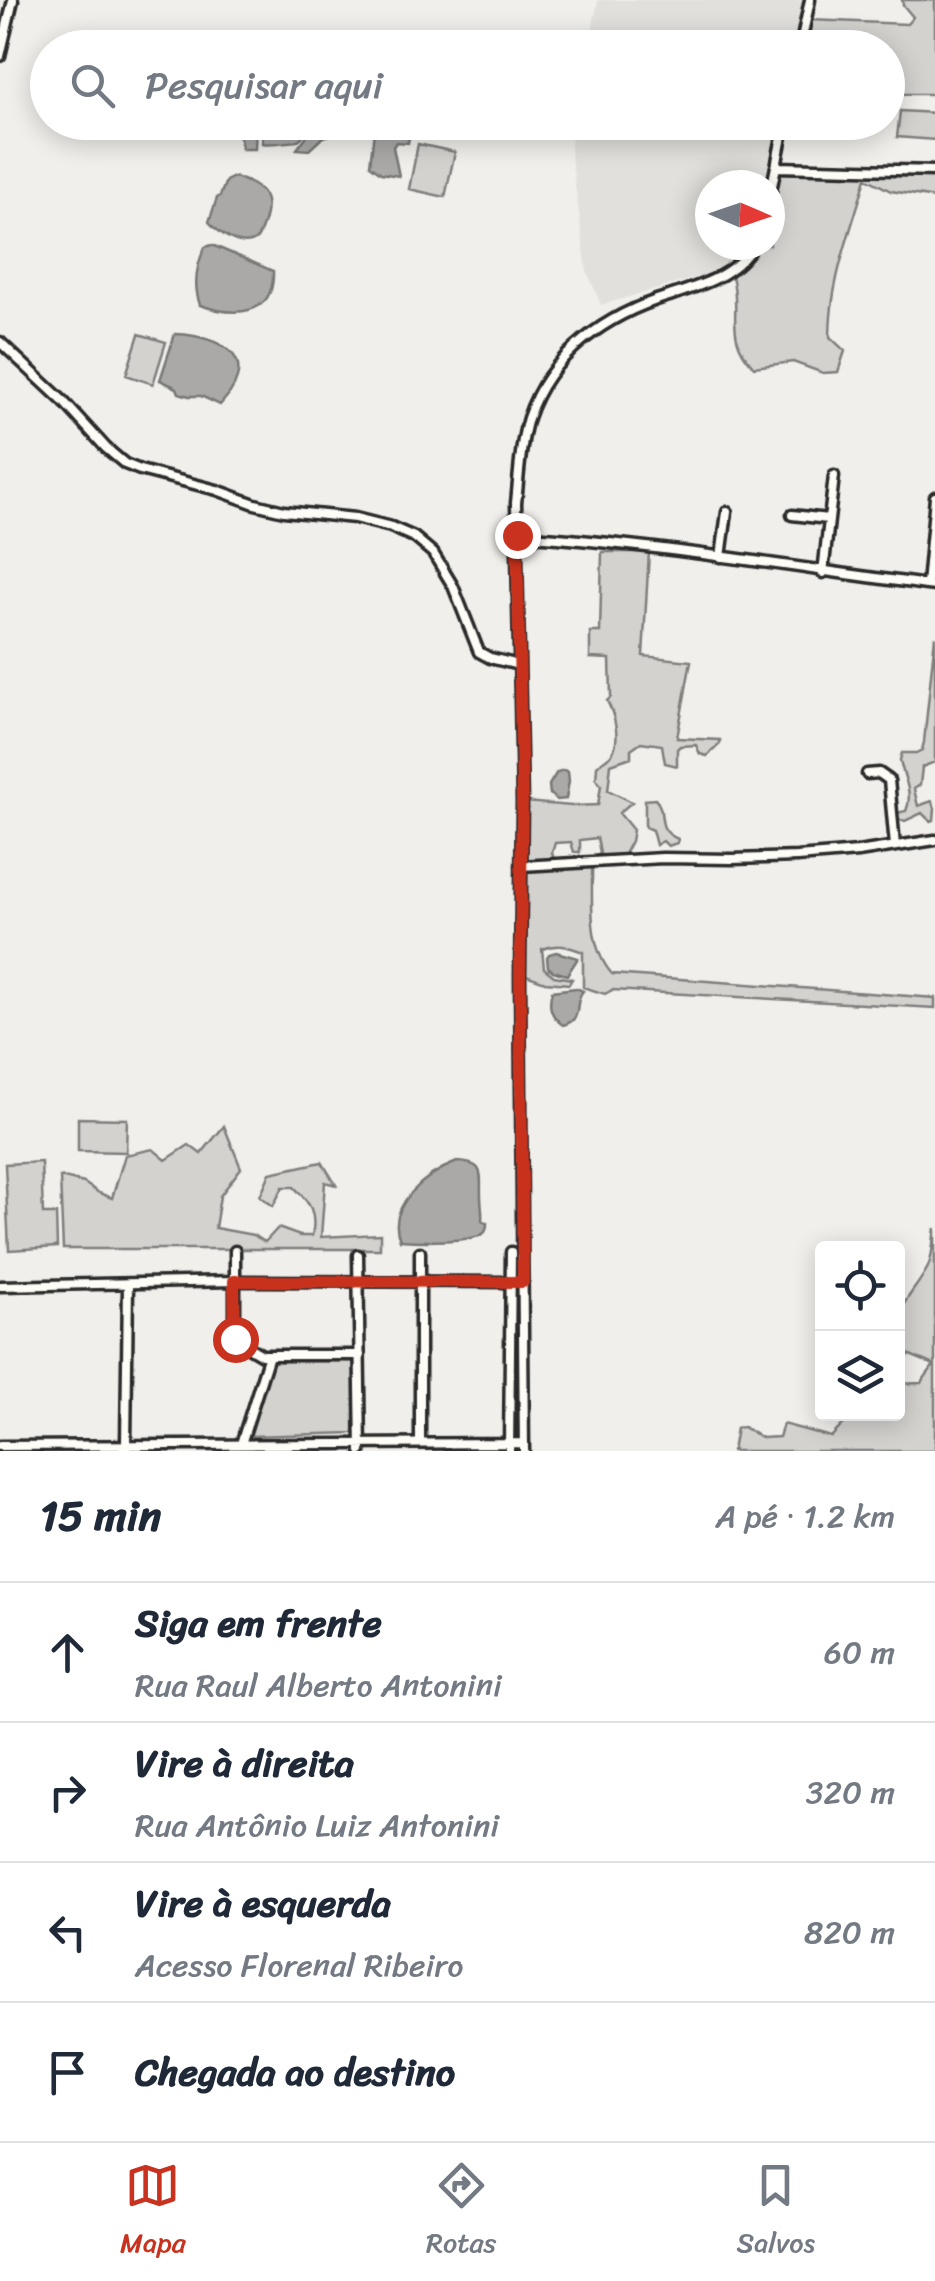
<!DOCTYPE html>
<html lang="pt">
<meta charset="utf-8">
<style>
body{margin:0;font-family:Sriracha,sans-serif;background:#f6f6f7;color:#1f2937}
.controls{position:absolute;right:30px;bottom:30px;display:grid;overflow:hidden;border-radius:10px;box-shadow:0 5px 25px #0003}
.controls button{width:90px;height:90px;display:grid;place-items:center;padding:0;border:0;border-bottom:2px solid #e0e1e3;background:#fff;color:#1f2937;font:50px sans-serif}
.compass{position:absolute;left:695px;top:170px;width:90px;height:90px;border-radius:50%;background:#fff;box-shadow:0 5px 25px #0003;rotate:92deg}
.stop{position:absolute;width:30px;height:30px;margin:-22px;border:8px solid #c8321e;border-radius:50%;background:#fff}
.stop.end{background:#c8321e;border-color:#fff;box-shadow:0 2px 10px #0008}
.list{margin:0;padding:0;list-style:none}
h2{display:flex;justify-content:space-between;align-items:center;height:130px;margin:0;padding:0 40px;font-size:42px}
h2 small{font-size:32px;font-weight:400;color:#747a83}
.list li{display:grid;grid-template-columns:65px 1fr auto;gap:30px;align-items:center;box-sizing:border-box;height:140px;padding:0 40px;border-top:2px solid #e0e1e3}
.list b{display:block;font-size:38px;white-space:nowrap}
.list p{margin:0;font-size:32px;white-space:nowrap;color:#747a83}
.list em{font-size:32px;font-style:normal;color:#747a83}
.icon{flex:none;width:55px;height:55px;fill:none;stroke:currentColor;stroke-width:2;stroke-linecap:round;stroke-linejoin:round}
.map{position:relative;flex:none;width:935px;height:1451px;overflow:hidden}
.search{position:absolute;background:#fff;box-shadow:0 5px 25px #0003;left:30px;right:30px;top:30px;height:110px;display:flex;align-items:center;gap:25px;box-sizing:border-box;padding:0 35px;border-radius:55px;color:#747a83;font-size:38px}
.sheet{height:690px;background:#fff}
nav{display:flex;justify-content:space-around;align-items:center;box-sizing:border-box;height:140px;border-top:2px solid #e0e1e3;background:#fff;font-size:28px;color:#747a83}
nav a{display:grid;justify-items:center;gap:5px}
nav .on{color:#c8321e}
.map>svg:first-child{display:block}
.built{fill:#e1e0dc}
.green{fill:#d3d2cf;stroke:#7f7e7d;stroke-width:2.5}
.water{fill:#aaa9a7;stroke:#777775;stroke-width:2.5}
.lines{fill:none;stroke-linecap:round;stroke-linejoin:round}
.minor-casing{stroke:#2b2b2b;stroke-width:15}
.minor{stroke:#fdfcf7;stroke-width:8}
.route{stroke:#c8321e;stroke-width:12}
</style>
<div class="map">
<svg width="935" height="1451" viewBox="0 0 935 1451">
<rect width="100%" height="100%" fill="#f0efeb"/>
<filter id="ink" filterUnits="userSpaceOnUse"><feTurbulence type="fractalNoise" baseFrequency=".01" numOctaves="2"/><feDisplacementMap in="SourceGraphic" scale="20" xChannelSelector="R" yChannelSelector="G"/><feConvolveMatrix kernelMatrix="1 2 1 2 8 2 1 2 1" color-interpolation-filters="sRGB"/></filter>
<g filter="url(#ink)">
<path class="built" d="M598 0H803L793 47H589Z
M575 123H779L767 185H710V245H749L748 247 716 272 601 305 587 271 570 149Z"/>
<path class="green" d="M902 0H935V94H902V87H888V48H804L809 20 907 24 913 17 903 5Z
M900 111 935 113V140L897 137Z
M418 144 455 152 445 197 409 189Z
M779 166 935 173V198L891 191 866 178C851 232 830 280 830 337L845 351 838 372 823 373 793 362 754 367C723 335 742 313 732 276L753 257 760 245H770V220Z
M139 334 166 342 153 384 126 375Z
M602 552H649L643 656 691 661 677 738 720 740V744L707 756 700 754 696 745 680 746 677 749V766L665 763 662 745 641 742 631 749V757L611 764 608 790 632 802 619 813 633 830 631 841 623 856 593 858 600 853 597 838 580 840V852H574L571 842 555 843 552 853 555 862 592 861C593 897 586 945 612 974L935 998V1008L612 990 605 994 583 987V952C568 946 558 943 542 949L544 968 554 976 572 979 569 984 545 982 523 974 525 802 572 806 598 805 601 785 596 779 597 766C601 762 607 759 611 755 622 741 614 714 607 701L611 697 610 659 590 658V632H600Z
M935 636V762L922 767 920 785 914 789 918 806 932 801 935 808 934 820 930 821 922 813 905 821 897 819V813L906 811C914 793 903 777 900 760L902 753H916L922 750 924 742Z
M655 799C668 812 653 829 678 839L677 843 668 846 663 841 656 845 652 830 645 827V800Z
M78 1118 127 1119 126 1152 78 1151Z
M224 1126 241 1168 220 1196 215 1228 253 1235 265 1242 278 1228 300 1236H312C317 1212 310 1203 294 1187H283L273 1206 260 1196 270 1173 322 1162 336 1185 325 1182 321 1237 380 1234V1249H63L60 1177 84 1183 99 1193 112 1198 125 1155 153 1149 166 1160 189 1145 201 1154Z
M41 1162 43 1214H56L57 1247 9 1250 5 1164Z
M935 1228V1451H732L736 1428 743 1427 762 1438 779 1437 783 1424 831 1437 853 1414H898V1384L921 1383 934 1365 903 1352C885 1311 911 1300 928 1267 933 1256 933 1240 935 1228Z
M514 1350H520L519 1438H514Z
M268 1361H354V1433L248 1436Z"/>
<path class="water" d="M237 123H256L255 149H242Z
M263 123V122L308 123 302 137 297 141C288 142 268 145 262 143Z
M310 123H336L334 134 323 137 309 150 297 149 306 137Z
M375 123H398L396 134 409 138 408 143 396 142 393 147 399 176 381 173 370 165Z
M234 177C265 186 274 199 261 230 258 237 259 239 251 242 236 246 218 232 209 222L217 198 220 196 226 181Z
M212 245 273 271C275 317 234 317 200 305 193 285 196 266 205 247Z
M175 334C198 334 247 345 237 378 234 389 227 397 220 405L201 396H189L179 393 177 388 160 380Z
M564 770 568 772 569 781 566 799 557 800 550 794 549 785 557 772Z
M556 952 578 958 567 975 553 971 548 967 547 957 549 954Z
M576 988 583 991C572 1004 585 1019 563 1025 550 1016 548 1005 552 991Z
M457 1162C486 1163 480 1174 481 1196 481 1205 483 1212 482 1221L487 1223C487 1226 487 1229 485 1232 477 1243 415 1241 400 1240 385 1205 428 1173 457 1162Z"/>
<g class="lines">
<defs>
<path id="minor" d="M800 48 810 0
M0 56 13 0
M777 167 935 171
M770 196 785 122
M0 342 64 402 106 448 125 464 140 470 217 490 255 504 284 511 355 518 391 527 414 537 433 553 453 586 479 652 490 658 519 665
M792 515 828 519
M517 535C657 544 796 568 935 586
M721 557 727 512
M823 573 834 476
M927 585 935 497
M867 774 879 773 889 780 895 846
M521 866 663 858 732 859 797 857 858 852 935 840
M235 1251V1339L262 1355H360
M420 1252V1443
M358 1255 361 1451
M0 1286 235 1281 523 1282
M241 1444 269 1355
M126 1445 128 1285
M0 1446 524 1443
M509 1451 511 1252
M524 1451 520 975 522 802 516 503C519 475 520 445 528 418 549 354 608 314 669 296 700 286 736 275 753 245"/>
</defs>
<use href="#minor" class="minor-casing"/>
<use href="#minor" class="minor"/>
</g>
</g>
<g class="lines" filter="url(#ink)">
<path class="route" d="M235 1339 234 1281 523 1282 520 975 522 802 517 535"/>
</g>
</svg>
<div class="controls">
<button><svg class="icon" aria-label="locate" viewBox="0 0 24 24"><circle cx="12" cy="12" r="6"/><path d="M12 2v4M12 18v4M2 12h4M18 12h4"/></svg></button>
<button><svg class="icon" aria-label="layers" viewBox="0 0 24 24"><path d="M12 4l9 5-9 5-9-5zM3 14l9 5 9-5"/></svg></button>
</div>
<svg class="compass" viewBox="-18 -18 36 36"><path d="M0-13l5 13h-10z" fill="#e53935"/><path d="M0 13l5-13h-10z" fill="#747a83"/></svg>
<div class="stop" style="left:235px;top:1339px"></div>
<div class="stop end" style="left:517px;top:535px"></div>
<div class="search"><svg class="icon" aria-label="search" viewBox="0 0 24 24"><circle cx="10" cy="10" r="6"/><path d="M15 15l6 6"/></svg>Pesquisar aqui</div>
</div>
<section class="sheet">
<h2>15 min<small>A pé · 1.2 km</small></h2>
<ul class="list">
<li><svg class="icon" aria-label="ahead" viewBox="0 0 24 24"><path d="M12 20V5M6 11l6-6 6 6"/></svg><div><b>Siga em frente</b><p>Rua Raul Alberto Antonini</p></div><em>60 m</em></li>
<li><svg class="icon" aria-label="right" viewBox="0 0 24 24"><path d="M7 20v-9h11M14 6l5 5-5 5"/></svg><div><b>Vire à direita</b><p>Rua Antônio Luiz Antonini</p></div><em>320 m</em></li>
<li><svg class="icon" aria-label="left" viewBox="0 0 24 24"><path d="M17 20v-9H6M10 6l-5 5 5 5"/></svg><div><b>Vire à esquerda</b><p>Acesso Florenal Ribeiro</p></div><em>820 m</em></li>
<li><svg class="icon" aria-label="arrive" viewBox="0 0 24 24"><path d="M6 21V4h12l-3 4 3 4H6"/></svg><div><b>Chegada ao destino</b></div></li>
</ul>
</section>
<nav>
<a class="on"><svg class="icon" aria-label="map" viewBox="0 0 24 24"><path d="M3 6l6-2 6 2 6-2v14l-6 2-6-2-6 2zM9 4v14M15 6v14"/></svg>Mapa</a>
<a><svg class="icon" aria-label="directions" viewBox="0 0 24 24"><path d="M12 3l9 9-9 9-9-9zM9 14v-3h6M13 9l2 2-2 2"/></svg>Rotas</a>
<a><svg class="icon" aria-label="saved" viewBox="0 0 24 24"><path d="M7 4h10v16l-5-4-5 4z"/></svg>Salvos</a>
</nav>
